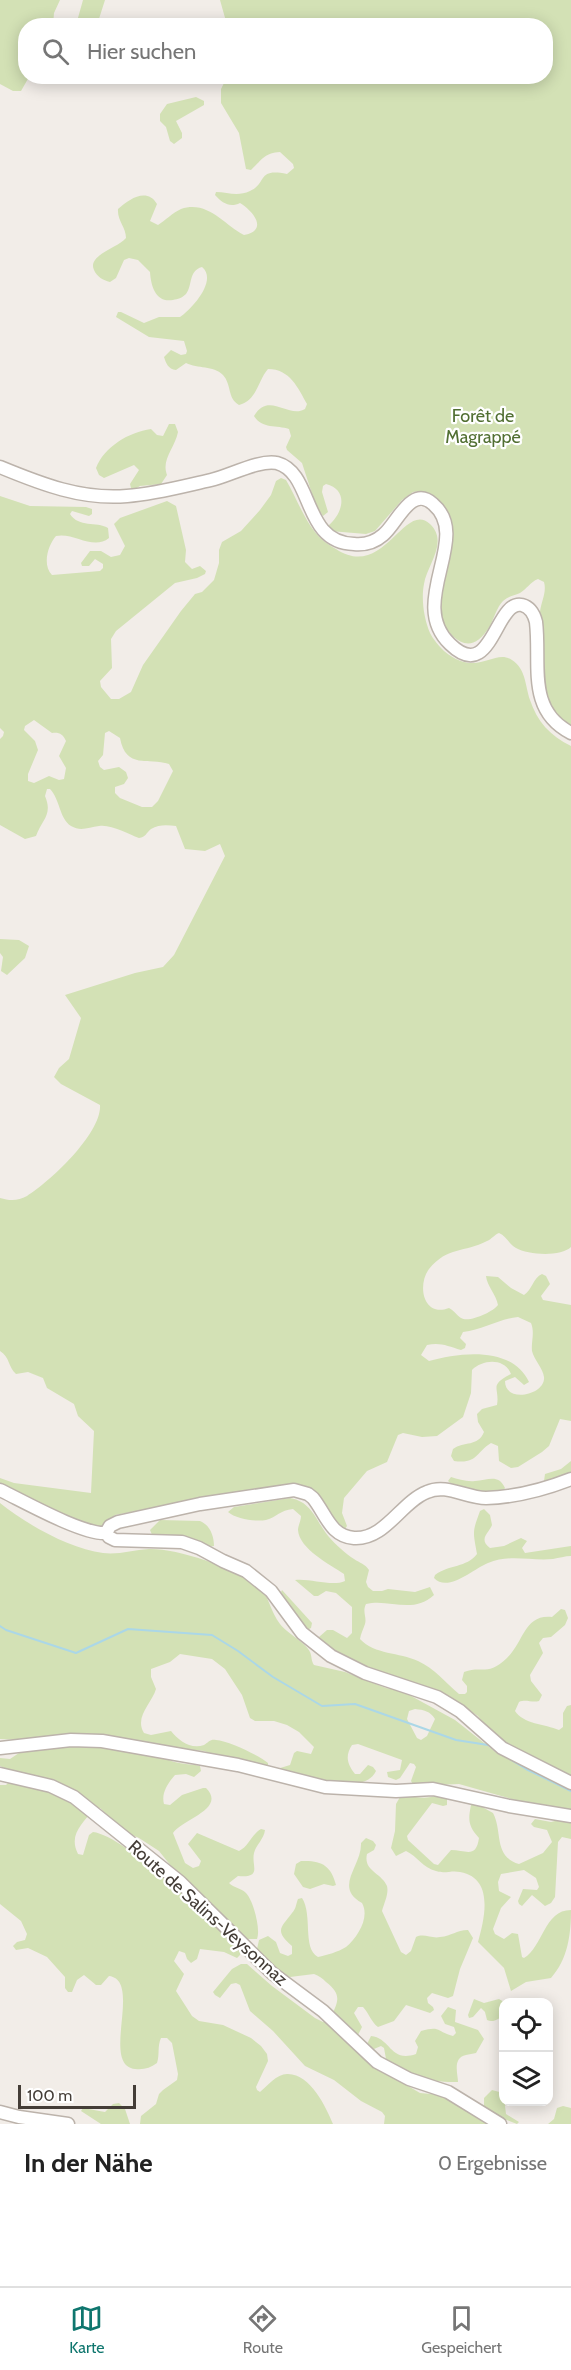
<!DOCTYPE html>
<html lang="de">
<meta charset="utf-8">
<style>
body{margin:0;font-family:Cabin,sans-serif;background:#f2f2f2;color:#222}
.controls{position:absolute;right:18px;bottom:18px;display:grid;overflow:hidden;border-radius:12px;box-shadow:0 3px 15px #0003}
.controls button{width:54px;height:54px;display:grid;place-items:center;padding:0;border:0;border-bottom:2px solid #e0e0e0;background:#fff;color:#222;font:30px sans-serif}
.scale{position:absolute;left:18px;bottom:15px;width:118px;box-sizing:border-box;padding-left:6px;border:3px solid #443d37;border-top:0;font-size:16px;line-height:21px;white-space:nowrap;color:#443d37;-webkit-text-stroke:4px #fff;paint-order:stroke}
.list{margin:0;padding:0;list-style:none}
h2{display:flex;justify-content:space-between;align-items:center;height:78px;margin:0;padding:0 24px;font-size:26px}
h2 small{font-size:20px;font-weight:400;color:#767676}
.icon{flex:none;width:33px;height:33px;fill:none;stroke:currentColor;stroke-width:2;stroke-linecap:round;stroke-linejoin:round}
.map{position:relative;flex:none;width:571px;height:2124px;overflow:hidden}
.search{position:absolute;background:#fff;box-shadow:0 3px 15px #0003;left:18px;right:18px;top:18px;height:66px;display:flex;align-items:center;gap:15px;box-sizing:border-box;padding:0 21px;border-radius:24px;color:#767676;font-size:22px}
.sheet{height:162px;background:#fff}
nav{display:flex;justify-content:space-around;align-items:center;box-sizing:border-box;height:84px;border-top:2px solid #e0e0e0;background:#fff;font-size:16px;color:#767676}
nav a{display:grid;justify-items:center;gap:3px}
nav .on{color:#0f766e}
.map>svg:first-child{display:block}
.green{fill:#d3e1b5;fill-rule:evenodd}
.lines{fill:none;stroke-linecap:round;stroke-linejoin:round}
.stream{stroke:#abd7e7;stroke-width:2}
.tertiary-casing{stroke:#bcb3ab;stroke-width:15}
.tertiary{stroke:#fff;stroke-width:12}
.labels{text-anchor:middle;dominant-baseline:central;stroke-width:4.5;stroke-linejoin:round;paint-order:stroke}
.park-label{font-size:18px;fill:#516f32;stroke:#fff}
.street-label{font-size:18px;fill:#443d37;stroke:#fff}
</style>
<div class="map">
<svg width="571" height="2124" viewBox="0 0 571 2124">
<rect width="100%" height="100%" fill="#f2ede8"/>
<path class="green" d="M0 0H60L54 13 53 25 26 26V76L29 77 21 91H13L0 84Z
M83 0H105L97 25H76Z
M220 0H571V725L555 715 546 698 540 612C541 602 547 592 544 582L538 579C530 582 527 589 520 593 514 596 508 596 503 601 497 607 494 618 490 626 471 657 454 642 439 618L443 578 451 547V530L429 495 421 491 413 492 402 500 375 531 366 534 330 531 329 525C343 513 349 490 326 484L323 486 322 492 328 512 323 516 316 506 302 463 287 450 286 447 291 436 289 429C277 425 262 429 254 416 269 391 288 419 305 409L307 404C298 388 290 369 268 369 258 380 257 401 239 405 227 398 232 385 223 375 213 365 198 369 186 363L176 370C168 369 166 363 164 357L171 350 181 355 186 354 187 351 184 341 149 337 116 317 118 312H121L144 323 159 317H180C192 309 218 280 202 267 188 271 193 285 186 294 182 298 178 299 173 300 156 303 151 287 150 272L138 260 129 258 124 260 116 278 110 282C103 280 97 277 94 270 87 255 118 248 126 238 126 227 117 221 118 209 129 199 147 187 157 204L150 221 158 225C166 220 172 213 181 209 208 200 224 225 244 235 269 230 253 211 240 203 230 208 222 203 215 195L216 192C228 192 237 197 250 191 268 183 256 168 287 174L294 168 293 164 280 152C264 153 262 160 251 170L246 169 239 133 221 103V89L227 77 546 76V26L227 25Z
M196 97 204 101V105L176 121 182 133V138L174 144 170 141 166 127 160 121V114L167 104Z
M169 424H175L178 432C175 448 161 459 167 475L161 484 140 486 135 489 131 488 130 484 139 470 134 465 104 478 99 475 96 468C104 447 129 432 151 429L157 435 163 436Z
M281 478 286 480C296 497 303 517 315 532 320 539 329 545 336 549 384 581 404 500 430 524 449 542 427 565 424 584 421 599 424 619 430 633 433 639 439 646 444 651 478 679 493 648 512 660 526 669 525 685 530 700 537 721 550 736 571 746V1247C561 1257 528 1255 516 1248 509 1244 506 1236 499 1233 494 1235 492 1239 487 1241 464 1253 448 1246 429 1269 417 1285 423 1318 449 1308 455 1311 456 1315 461 1318 469 1323 493 1312 498 1305 496 1294 487 1286 486 1276L498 1277 511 1288 524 1295C532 1290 533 1278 542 1274L546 1276 550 1284 541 1296 543 1300 571 1305V1421L560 1419 549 1446 542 1452 518 1467 511 1468 499 1461 498 1446 491 1443C475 1453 478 1464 454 1461L451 1456 453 1449C464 1441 478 1447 484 1432L478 1422 477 1414 482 1409 497 1405C500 1387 488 1386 511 1374 505 1358 483 1359 472 1370L471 1393 463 1417 437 1436 422 1437 403 1433 398 1435 387 1462 367 1471 344 1498 342 1513 347 1526 345 1529H341L308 1490 205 1498 115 1515 100 1528 85 1524 0 1486V1478L14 1483 91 1493 94 1431 78 1416 74 1404 47 1388 43 1378 28 1372 16 1374C8 1367 10 1357 0 1351V1198C10 1201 18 1201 27 1196 50 1182 102 1133 100 1105L61 1084 54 1077 59 1068 69 1059 81 1018 65 995 135 973 163 967 174 955 225 856 220 844 205 851 185 849 176 826C168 825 159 824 151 829 146 833 146 837 139 838 128 834 111 824 99 826 89 827 81 832 71 826 59 818 60 799 50 789H47L45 796C53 815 42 819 36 836L25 839 0 825V739L3 736 4 732 0 728V496L30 506 86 507 92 509V514L89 516 72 511 70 514C79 528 96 521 108 528L109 538C93 551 74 532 56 536 48 545 42 565 52 575L100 571 103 568V564L95 559 89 566H82L81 563 90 551H101L111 557 120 555 125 546 114 524 120 518 167 501 176 506 186 550 185 562 192 569 200 566 206 571 205 574 197 578 175 583 116 631 111 639 112 668 100 681 101 687 111 699H119L131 692 143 665 181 611 195 594 202 592 214 580 219 563V550L222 542 241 531 260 510 271 495 276 481ZM34 720 52 733C59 732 63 734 66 741L59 756 66 768 64 779 59 780 49 776 34 783 28 781V774L38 750 35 741 24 730 25 726ZM109 731 120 738C126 770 148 757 169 764L173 771 158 801 152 807H142L120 798 115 793V787L124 784 128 778 126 772 119 767 104 770 100 767 98 761 103 755 105 733ZM518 1317 531 1323C535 1333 531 1341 532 1351 534 1360 543 1368 544 1377 546 1395 505 1404 505 1381L515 1377 524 1385 529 1382C512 1346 461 1352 429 1361L421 1355 427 1345C440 1342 448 1346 461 1350L465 1348 466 1344 460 1338 463 1332C483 1330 498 1319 518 1317Z
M0 939 19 940 29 946 25 958 7 975 1 971 3 957 0 953Z
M571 1461V1474L548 1483 544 1481 545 1474 561 1469Z
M451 1477C458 1479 467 1482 475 1481 487 1481 498 1473 505 1488L503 1491C486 1494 461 1495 448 1481Z
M290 1498C313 1502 316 1522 329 1537 335 1544 346 1554 354 1559 360 1563 365 1564 369 1570L366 1582 368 1587 373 1591H382L388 1589 415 1592 430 1587 434 1595C412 1615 389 1598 366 1604 362 1612 367 1617 365 1624 363 1630 361 1633 360 1639 375 1655 399 1652 418 1661 435 1669 445 1682 459 1694H465L467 1692V1686L462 1680 464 1672C482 1665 487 1677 507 1658 524 1642 524 1614 552 1617L561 1609 565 1610 568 1618 565 1625 551 1637 543 1638 539 1643 543 1653 530 1675 531 1681 542 1695 539 1701C532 1703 526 1699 519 1702L515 1711C523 1724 545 1724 559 1730L563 1727V1713L567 1706 571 1705V1779L496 1740 478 1716 469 1710 433 1693 368 1669 359 1662 350 1664 321 1643 319 1637 327 1630H333L347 1638 352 1633V1607L336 1593 326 1591 318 1596H314L295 1580C310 1578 332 1587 345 1581L344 1574C331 1565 299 1549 298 1530 298 1526 301 1521 301 1516L293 1509C280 1510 277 1517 266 1520 256 1522 236 1519 228 1512L234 1507Z
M0 1503C26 1524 70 1549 103 1553 118 1555 133 1550 149 1549 177 1548 240 1569 260 1588 269 1596 271 1613 280 1624 287 1633 306 1643 310 1652 312 1656 311 1661 314 1665L345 1672 386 1688 402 1691 455 1720 498 1754 522 1763 535 1772 571 1788V1810L519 1801 459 1784 414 1786 411 1781 416 1767 414 1764 410 1763 400 1778 396 1780 388 1777 387 1772 400 1770 402 1760 358 1744 352 1745C345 1756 347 1764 355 1774H360L368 1765 373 1767 376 1771C364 1798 299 1775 277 1769L290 1765 294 1753 297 1751 311 1754 314 1747 299 1732 287 1725 274 1721H255L250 1718 242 1695 225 1669 212 1659 180 1654 170 1662 151 1669V1677L156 1689C152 1703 134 1717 144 1733L151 1735 171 1731C178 1740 191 1750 204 1745 209 1742 210 1739 216 1740 229 1741 258 1755 268 1763V1767L235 1762 204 1751 167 1747 164 1756C172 1765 188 1763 200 1766L201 1771 194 1777 186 1774 175 1775C168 1783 161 1793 164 1804L170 1805 182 1795 203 1788H206C227 1809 182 1819 173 1833L185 1863 193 1868 199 1866 201 1861 188 1844 197 1833 239 1851C249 1846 251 1835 261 1829L265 1830C264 1839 256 1845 254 1853 251 1866 263 1878 238 1876L229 1883C234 1888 241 1888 246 1893 253 1900 261 1929 257 1939H247L239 1932 175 1871 159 1851 139 1838 125 1832 100 1808H94C83 1824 68 1834 78 1854L83 1855 89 1835 93 1832C126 1836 214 1922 241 1949L240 1955 237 1958 224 1952 200 1949 197 1959 191 1963 187 1959 185 1953 179 1951 174 1961 184 1974 176 1991 192 2016 199 2021 223 2025 251 2038 261 2046 267 2054 268 2061 256 2087 257 2090 260 2092C267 2086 277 2074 287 2074 310 2073 326 2107 333 2124H140L141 2116 156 2104 159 2094 163 2090 177 2080 178 2074 172 2043 167 2038H161C157 2047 160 2054 157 2063 150 2068 144 2070 135 2069 100 2065 143 1980 109 1976L101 1985H96L84 1975 77 1980 72 1992H68L65 1988V1977L47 1957 28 1948 16 1950 13 1946 17 1942 25 1940 27 1934 21 1921 0 1904V1785H6L10 1781 9 1770 0 1766V1758L10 1759 22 1751 18 1740 0 1739ZM415 1709C424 1710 430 1711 435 1719L427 1736 421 1740 417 1738 407 1719 409 1711Z
M484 1509 490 1515 492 1525C489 1533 478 1539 490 1548L504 1546 521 1538 527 1541 522 1548 525 1553 571 1546V1556C565 1556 559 1558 553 1559 530 1561 509 1554 488 1563 473 1569 448 1593 434 1578L435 1575C450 1564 466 1568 477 1554 473 1531 472 1533 480 1511Z
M160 1520 200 1521C210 1525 214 1536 214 1546L207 1547 153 1537 150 1530Z
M282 1590 312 1623 311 1628 305 1631 281 1592Z
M440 1794 447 1797V1805L443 1806 432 1803 407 1836 408 1840 434 1864 438 1865 451 1850C466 1850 476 1859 479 1838 468 1826 468 1820 471 1805L475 1803 493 1813C503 1832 493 1856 519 1864L543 1853 552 1842 547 1830 534 1827 531 1824 535 1819 551 1822 563 1819 571 1820V1839L562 1837 558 1842 555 1897 551 1903 545 1906 532 1895 522 1906 519 1904 518 1901 523 1889 537 1890 539 1887 536 1878 524 1870 501 1874 498 1882 499 1891 511 1897 501 1908 493 1929 495 1934 504 1939 512 1933 518 1934 522 1957 524 1958C543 1947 544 1910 571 1910 571 1934 568 1959 551 1978L526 1982 511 1991 504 1968 478 1942C485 1917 494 1878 460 1872 452 1870 444 1874 436 1871 423 1868 417 1856 406 1851L396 1856 391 1848 395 1831 396 1804 400 1797C416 1794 421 1802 440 1794Z
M366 1838 373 1841 376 1845 374 1850 367 1854C363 1871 382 1873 387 1886 389 1894 384 1903 382 1911L401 1952 406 1955 411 1951 416 1937C424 1933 432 1939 440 1937 452 1936 456 1930 468 1930L473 1938 460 1969 453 1996 448 1998 432 1993 427 1998 428 2003 433 2007 434 2010 430 2013 406 2005 394 2021 378 2027C371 2022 369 2013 363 2007H358L354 2013 362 2027 357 2037 375 2065 391 2076 420 2093 442 2095 452 2100 487 2124H384L385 2116 382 2112 361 2101 334 2080 305 2066 273 2031 250 2011 240 1985 236 1983 231 1984 220 1998 215 1995 213 1992 232 1969 241 1964H247L272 1986 315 2018 323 2022 329 2020C338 2003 343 1995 326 1982 322 1978 319 1976 314 1974L290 1977 283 1974 263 1958 257 1949 259 1940 268 1936 276 1942 280 1953 288 1956 292 1954V1946C274 1930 281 1928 292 1913 296 1909 296 1904 298 1899L302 1898C313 1915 302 1948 318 1957 327 1955 338 1952 346 1947 358 1937 370 1917 362 1903 333 1887 362 1866 361 1843Z
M301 1861C321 1860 331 1865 336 1885L333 1886 324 1884 310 1889 303 1887 294 1874 296 1864Z
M474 1999 484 2003 499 1999 504 2002 503 2014C500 2019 493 2023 487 2020L485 2012 481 2008 473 2017 469 2018 468 2015Z
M448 2007 456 2010 455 2022 478 2030 484 2039 476 2053C473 2054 469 2054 466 2055 452 2058 458 2074 458 2082 433 2083 405 2076 386 2059L384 2048 381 2046 374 2049 367 2044 371 2036C391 2038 390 2063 416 2054L418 2047 415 2041 421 2031C441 2025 437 2032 453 2036L456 2033 454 2027 445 2024 441 2016Z
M492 2090 503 2093 504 2102H507L505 2106 506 2114 519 2122 517 2124 494 2115 484 2106V2098Z
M119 2103 125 2109 130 2124H101L81 2111 83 2108 105 2112 113 2104Z
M563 2106 571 2108V2124H548L554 2119 557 2108Z"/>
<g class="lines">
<path class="stream" d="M0 1626 6 1630 76 1653 128 1629 212 1635 238 1651 273 1677 322 1706 355 1704 456 1740 488 1745 497 1751
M505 1756 526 1769 571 1791"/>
<defs>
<path id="tertiary" d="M0 467C41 484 82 500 127 496 155 494 184 486 211 480 229 476 260 459 277 463 314 473 302 543 354 544 364 545 375 542 383 535 397 524 411 484 433 504 473 538 406 602 450 644 492 685 495 599 522 605 530 607 534 614 536 622 541 664 526 710 571 733
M0 1490C23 1501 83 1535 106 1533
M106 1533 109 1537 115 1540 182 1542 199 1548 223 1561 246 1571 271 1591 302 1633 331 1656 365 1673 437 1697 460 1711 502 1748 571 1783
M106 1533 110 1526 118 1522 200 1504 294 1490 308 1494 313 1498C326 1514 330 1536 354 1538 385 1540 401 1502 427 1492 446 1483 466 1498 486 1498 516 1497 543 1490 571 1479
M0 1748 71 1740 102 1741 238 1765 325 1787 396 1791 433 1789 509 1806 571 1816
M0 1774 51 1786 74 1797 180 1882 272 1973 323 2011 377 2062 409 2079 448 2092 500 2124
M0 2112 19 2117 68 2124"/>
</defs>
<use href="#tertiary" class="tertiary-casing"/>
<use href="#tertiary" class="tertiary"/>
</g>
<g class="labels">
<g class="park-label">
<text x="483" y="416">Forêt de<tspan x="483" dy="21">Magrappé</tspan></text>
</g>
<g class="street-label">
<text transform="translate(208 1913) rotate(42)">Route de Salins-Veysonnaz</text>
</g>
</g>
</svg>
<div class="controls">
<button><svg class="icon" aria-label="locate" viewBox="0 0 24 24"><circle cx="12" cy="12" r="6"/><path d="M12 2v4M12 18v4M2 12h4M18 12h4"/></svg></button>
<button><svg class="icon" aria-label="layers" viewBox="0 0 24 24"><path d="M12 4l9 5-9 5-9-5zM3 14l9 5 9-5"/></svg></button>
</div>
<div class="scale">100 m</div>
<div class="search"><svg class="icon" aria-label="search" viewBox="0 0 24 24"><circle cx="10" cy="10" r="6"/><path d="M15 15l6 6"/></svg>Hier suchen</div>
</div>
<section class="sheet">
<h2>In der Nähe<small>0 Ergebnisse</small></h2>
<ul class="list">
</ul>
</section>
<nav>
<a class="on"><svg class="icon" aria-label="map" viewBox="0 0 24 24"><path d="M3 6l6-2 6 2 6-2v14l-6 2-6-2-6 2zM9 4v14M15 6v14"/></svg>Karte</a>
<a><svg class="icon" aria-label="directions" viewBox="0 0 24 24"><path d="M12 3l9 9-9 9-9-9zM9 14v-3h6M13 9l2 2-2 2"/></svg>Route</a>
<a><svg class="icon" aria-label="saved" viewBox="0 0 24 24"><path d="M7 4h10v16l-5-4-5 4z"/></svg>Gespeichert</a>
</nav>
